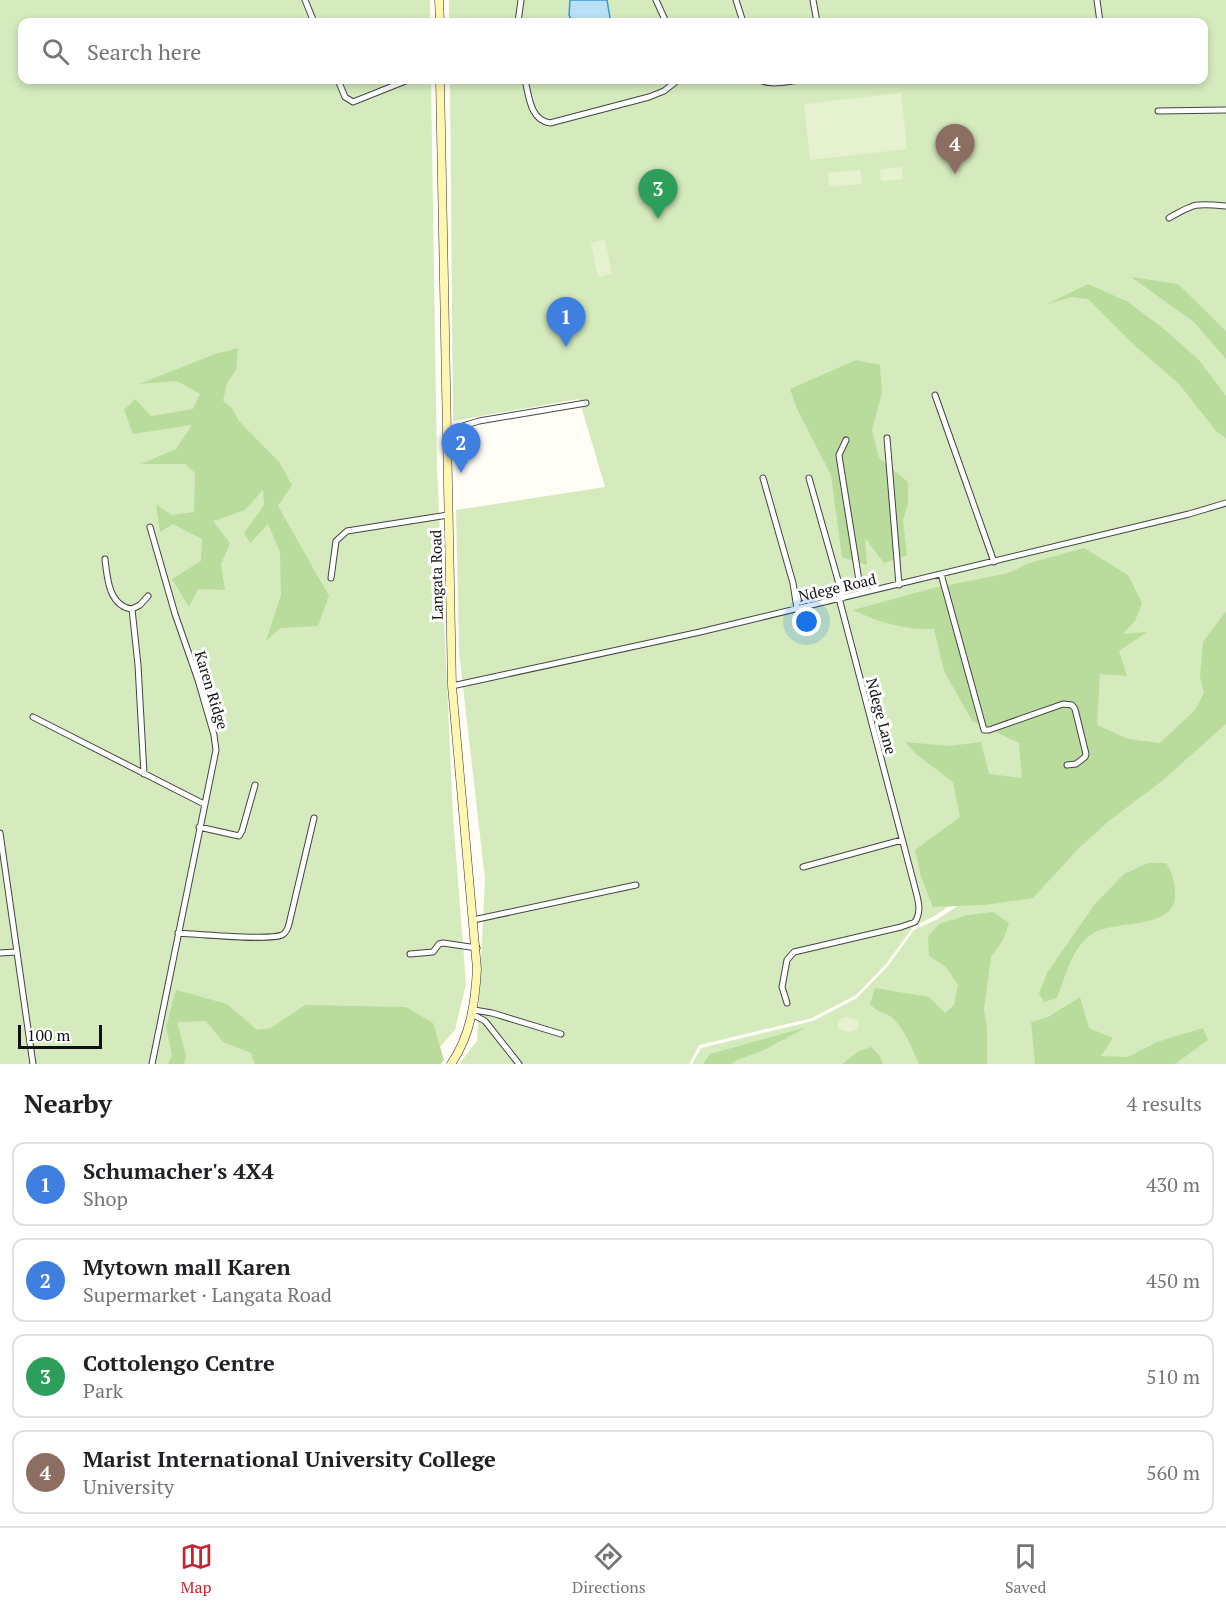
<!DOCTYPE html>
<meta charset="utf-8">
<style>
body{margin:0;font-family:"PT Serif",serif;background:#f6f6f6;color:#202124}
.scale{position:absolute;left:18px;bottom:15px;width:84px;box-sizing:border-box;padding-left:6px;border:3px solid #111;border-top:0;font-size:16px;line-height:21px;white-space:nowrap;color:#111;-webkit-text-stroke:4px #fff;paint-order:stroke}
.you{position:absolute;left:807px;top:622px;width:21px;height:21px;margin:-15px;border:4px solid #fff;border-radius:50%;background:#1a73e8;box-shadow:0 0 0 9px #1a73e833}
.badge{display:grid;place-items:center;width:39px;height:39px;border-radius:50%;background:#c4262e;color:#fff;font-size:20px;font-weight:700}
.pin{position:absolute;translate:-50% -50px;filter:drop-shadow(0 2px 3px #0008)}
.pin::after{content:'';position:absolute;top:32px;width:21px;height:18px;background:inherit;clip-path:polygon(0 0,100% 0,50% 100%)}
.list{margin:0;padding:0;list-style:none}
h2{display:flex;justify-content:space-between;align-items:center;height:78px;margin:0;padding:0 24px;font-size:26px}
h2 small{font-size:20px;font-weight:400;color:#757577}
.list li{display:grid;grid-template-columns:39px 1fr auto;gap:18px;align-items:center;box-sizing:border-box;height:84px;margin:0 12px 12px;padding:0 12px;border:2px solid #e0e0e0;border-radius:12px}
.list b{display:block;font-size:22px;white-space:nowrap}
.list p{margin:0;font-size:20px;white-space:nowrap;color:#757577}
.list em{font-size:20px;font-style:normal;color:#757577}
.icon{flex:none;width:33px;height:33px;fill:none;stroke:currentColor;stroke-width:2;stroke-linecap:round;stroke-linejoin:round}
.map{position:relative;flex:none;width:1226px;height:1064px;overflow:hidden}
.search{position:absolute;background:#fff;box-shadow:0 3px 9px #0003;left:18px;right:18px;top:18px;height:66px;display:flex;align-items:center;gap:15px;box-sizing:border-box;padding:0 21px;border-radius:12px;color:#757577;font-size:22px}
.sheet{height:462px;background:#fff}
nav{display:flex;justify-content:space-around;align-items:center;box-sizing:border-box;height:84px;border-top:2px solid #e0e0e0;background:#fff;font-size:16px;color:#757577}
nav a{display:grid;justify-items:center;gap:3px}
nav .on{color:#c4262e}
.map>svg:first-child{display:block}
.green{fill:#d5ebbd}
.forest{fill:#b9dc9c}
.pitch{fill:#e6f2cf}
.water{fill:#b9e0f7;stroke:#3f96cf;stroke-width:1.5}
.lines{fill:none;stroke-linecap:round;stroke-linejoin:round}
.street-casing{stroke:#444;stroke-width:7}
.secondary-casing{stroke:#333;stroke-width:9}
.street{stroke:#fff;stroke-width:5}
.secondary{stroke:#fff6b0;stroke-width:8}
.labels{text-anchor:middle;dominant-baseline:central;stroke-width:6;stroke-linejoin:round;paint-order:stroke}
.street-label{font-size:15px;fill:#111;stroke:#fff}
</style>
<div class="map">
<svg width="1226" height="1064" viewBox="0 0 1226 1064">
<rect width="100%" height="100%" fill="#fffdf5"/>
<path class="green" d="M0 0H430V22H22V80H431L437 467 453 816 466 984 455 1030 425 1064H0Z
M449 0H1226V701L1151 765 936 915 913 927 886 964 856 995 812 1018 699 1045 689 1064H459L477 1041 485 879 459 652 456 510 605 487 579 399 453 421 450 80H1204V22H449Z
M1226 705V1064H692L701 1048 813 1021 857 998 888 966 914 930 938 919 1018 866Z"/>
<path class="forest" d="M1131 277 1178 284 1226 331V359L1194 322Z
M1088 284 1128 302 1164 329 1199 360 1226 396V438L1217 432 1179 384 1133 344 1088 299 1071 297 1045 305Z
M238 348 236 370 227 383 223 401 232 408 239 421 279 462 292 485 278 506 329 596 318 626 280 628 266 641 281 595 280 552 268 524 250 543 244 533 264 505 263 490 245 510 213 521 230 543 221 564 225 590 198 589 189 607 172 579 201 561 202 539 173 524 160 532 156 504 171 515 194 512 195 473 185 464H141L176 449 192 425 133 434 124 410 135 399 151 416 193 409 200 394 177 381 139 384 215 354Z
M856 360 880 365 882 393 872 430 879 458 908 482V503L903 521 907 555 884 563 865 538 867 565 842 557 831 475 797 409 790 389Z
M1084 548 1128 575 1142 603 1135 621 1123 634 1147 632 1119 651 1127 676 1100 674 1097 725 1128 739 1160 743 1195 710 1204 693 1200 677 1203 642 1226 611V724L1162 781 1110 820 1077 850 1033 898 984 905 933 907 921 877 915 850 960 817 953 782 917 755 905 742 949 746 981 742 989 774 1022 778 1019 743 972 721 944 671 934 629C904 630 880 623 853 610L933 588 1009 573 1029 563Z
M1148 863H1166C1173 873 1174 881 1175 893 1178 931 1114 919 1092 934 1072 946 1065 978 1057 998L1044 1002 1039 994 1047 973 1095 904 1124 874Z
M993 912 1009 923 1003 940 991 957 984 1009 987 1029V1064H919C912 1049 904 1027 891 1017 884 1011 879 1014 870 1004L875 988 929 997 945 1013 954 1005 958 985 946 967 929 956 928 937 939 924 968 915Z
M176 990 227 1004 257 1030 271 1028 305 1005 406 1007 433 1023 444 1060 441 1064H255L251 1053 223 1042 206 1021 177 1022 186 1056 184 1064H168L172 1055 166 1027Z
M1080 997 1089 1028 1113 1038 1101 1056 1128 1057 1157 1042 1203 1028 1208 1040 1175 1064H1035L1031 1022 1048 1017Z
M807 1027 764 1050 737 1060 731 1064H703L710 1054Z
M871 1047 880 1056 883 1064H842L859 1051Z"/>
<path class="pitch" d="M901 93 907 149 810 160 804 104Z
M902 167 903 179 881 181 880 169Z
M860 170 862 184 829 187 828 173Z
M605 240 612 274 598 277 591 243Z
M847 1017 856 1019 859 1022 857 1030 848 1032 838 1029V1022L841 1018Z"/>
<path class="water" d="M570 0H607L610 18 604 22H572L569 15Z"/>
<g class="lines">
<defs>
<path id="street" d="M305 0 314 22
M656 0 666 22
M736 0 743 22
M813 0 817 22
M1097 0 1100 22
M518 22 521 0
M338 80 345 97 353 102 408 80
M525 80C529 96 530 120 550 123L649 97 664 91 678 80
M760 80C771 86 788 81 801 80
M1158 111 1226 110
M1169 218C1195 203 1196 203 1226 206
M935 395 994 562
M447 431 479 421 586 403
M887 438 899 585
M846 440 839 455 840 462 861 593
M763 478 793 583 797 609
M809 478 843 598
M150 527 175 614 198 680 214 735 216 750 152 1064
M105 559C107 578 109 606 132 609
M941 574 984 730H989L1063 704 1072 705 1075 709 1086 754 1085 757 1076 764 1067 765
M331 578 336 541 347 531 448 515
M452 686 700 632 1189 514 1226 503
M33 717 204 804
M144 774 138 665 132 609 140 605 148 596
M199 827 239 836 242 831 255 785
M0 833 33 1064
M803 867 902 840
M473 920 636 885
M178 933C196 934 269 941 282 935 286 933 288 928 289 924L314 818
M0 953 16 952
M410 954 433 952 439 944 443 943 477 948
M787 1003 782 987 787 960 794 952 901 927 915 922C922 911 918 900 915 888L839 598
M474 1010 492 1013 561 1034
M472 1014 485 1021 519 1064"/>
<path id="secondary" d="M439 0 440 22
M440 80 452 686 477 969C475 1003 471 1035 451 1064"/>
</defs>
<use href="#street" class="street-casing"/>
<use href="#secondary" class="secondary-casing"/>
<use href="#street" class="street"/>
<use href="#secondary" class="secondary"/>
</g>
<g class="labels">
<g class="street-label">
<text transform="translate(436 575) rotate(-91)">Langata Road</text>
<text transform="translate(837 587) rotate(-13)">Ndege Road</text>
<text transform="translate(212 690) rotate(73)">Karen Ridge</text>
<text transform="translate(882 716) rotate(75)">Ndege Lane</text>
</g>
</g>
</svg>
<div class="scale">100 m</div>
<div class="you"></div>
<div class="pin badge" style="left:566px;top:347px;background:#3f7fe0">1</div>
<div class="pin badge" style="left:461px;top:473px;background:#3f7fe0">2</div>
<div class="pin badge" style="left:658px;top:219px;background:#2e9e5b">3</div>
<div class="pin badge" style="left:955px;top:174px;background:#8d6e63">4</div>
<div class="search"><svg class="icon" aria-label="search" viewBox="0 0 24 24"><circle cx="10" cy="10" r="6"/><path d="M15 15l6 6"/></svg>Search here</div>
</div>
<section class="sheet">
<h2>Nearby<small>4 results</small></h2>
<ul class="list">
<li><span class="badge" style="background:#3f7fe0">1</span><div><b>Schumacher's 4X4</b><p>Shop</p></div><em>430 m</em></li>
<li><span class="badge" style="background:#3f7fe0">2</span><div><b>Mytown mall Karen</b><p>Supermarket · Langata Road</p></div><em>450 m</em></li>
<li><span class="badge" style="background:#2e9e5b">3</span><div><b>Cottolengo Centre</b><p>Park</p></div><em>510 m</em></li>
<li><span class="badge" style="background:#8d6e63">4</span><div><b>Marist International University College</b><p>University</p></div><em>560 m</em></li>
</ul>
</section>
<nav>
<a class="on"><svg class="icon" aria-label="map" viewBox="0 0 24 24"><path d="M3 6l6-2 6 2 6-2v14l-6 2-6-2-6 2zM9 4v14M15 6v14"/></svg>Map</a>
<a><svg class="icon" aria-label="directions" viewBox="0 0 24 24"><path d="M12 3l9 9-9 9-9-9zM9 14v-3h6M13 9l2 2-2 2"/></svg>Directions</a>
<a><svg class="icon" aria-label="saved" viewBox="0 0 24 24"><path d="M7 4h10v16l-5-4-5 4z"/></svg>Saved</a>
</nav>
